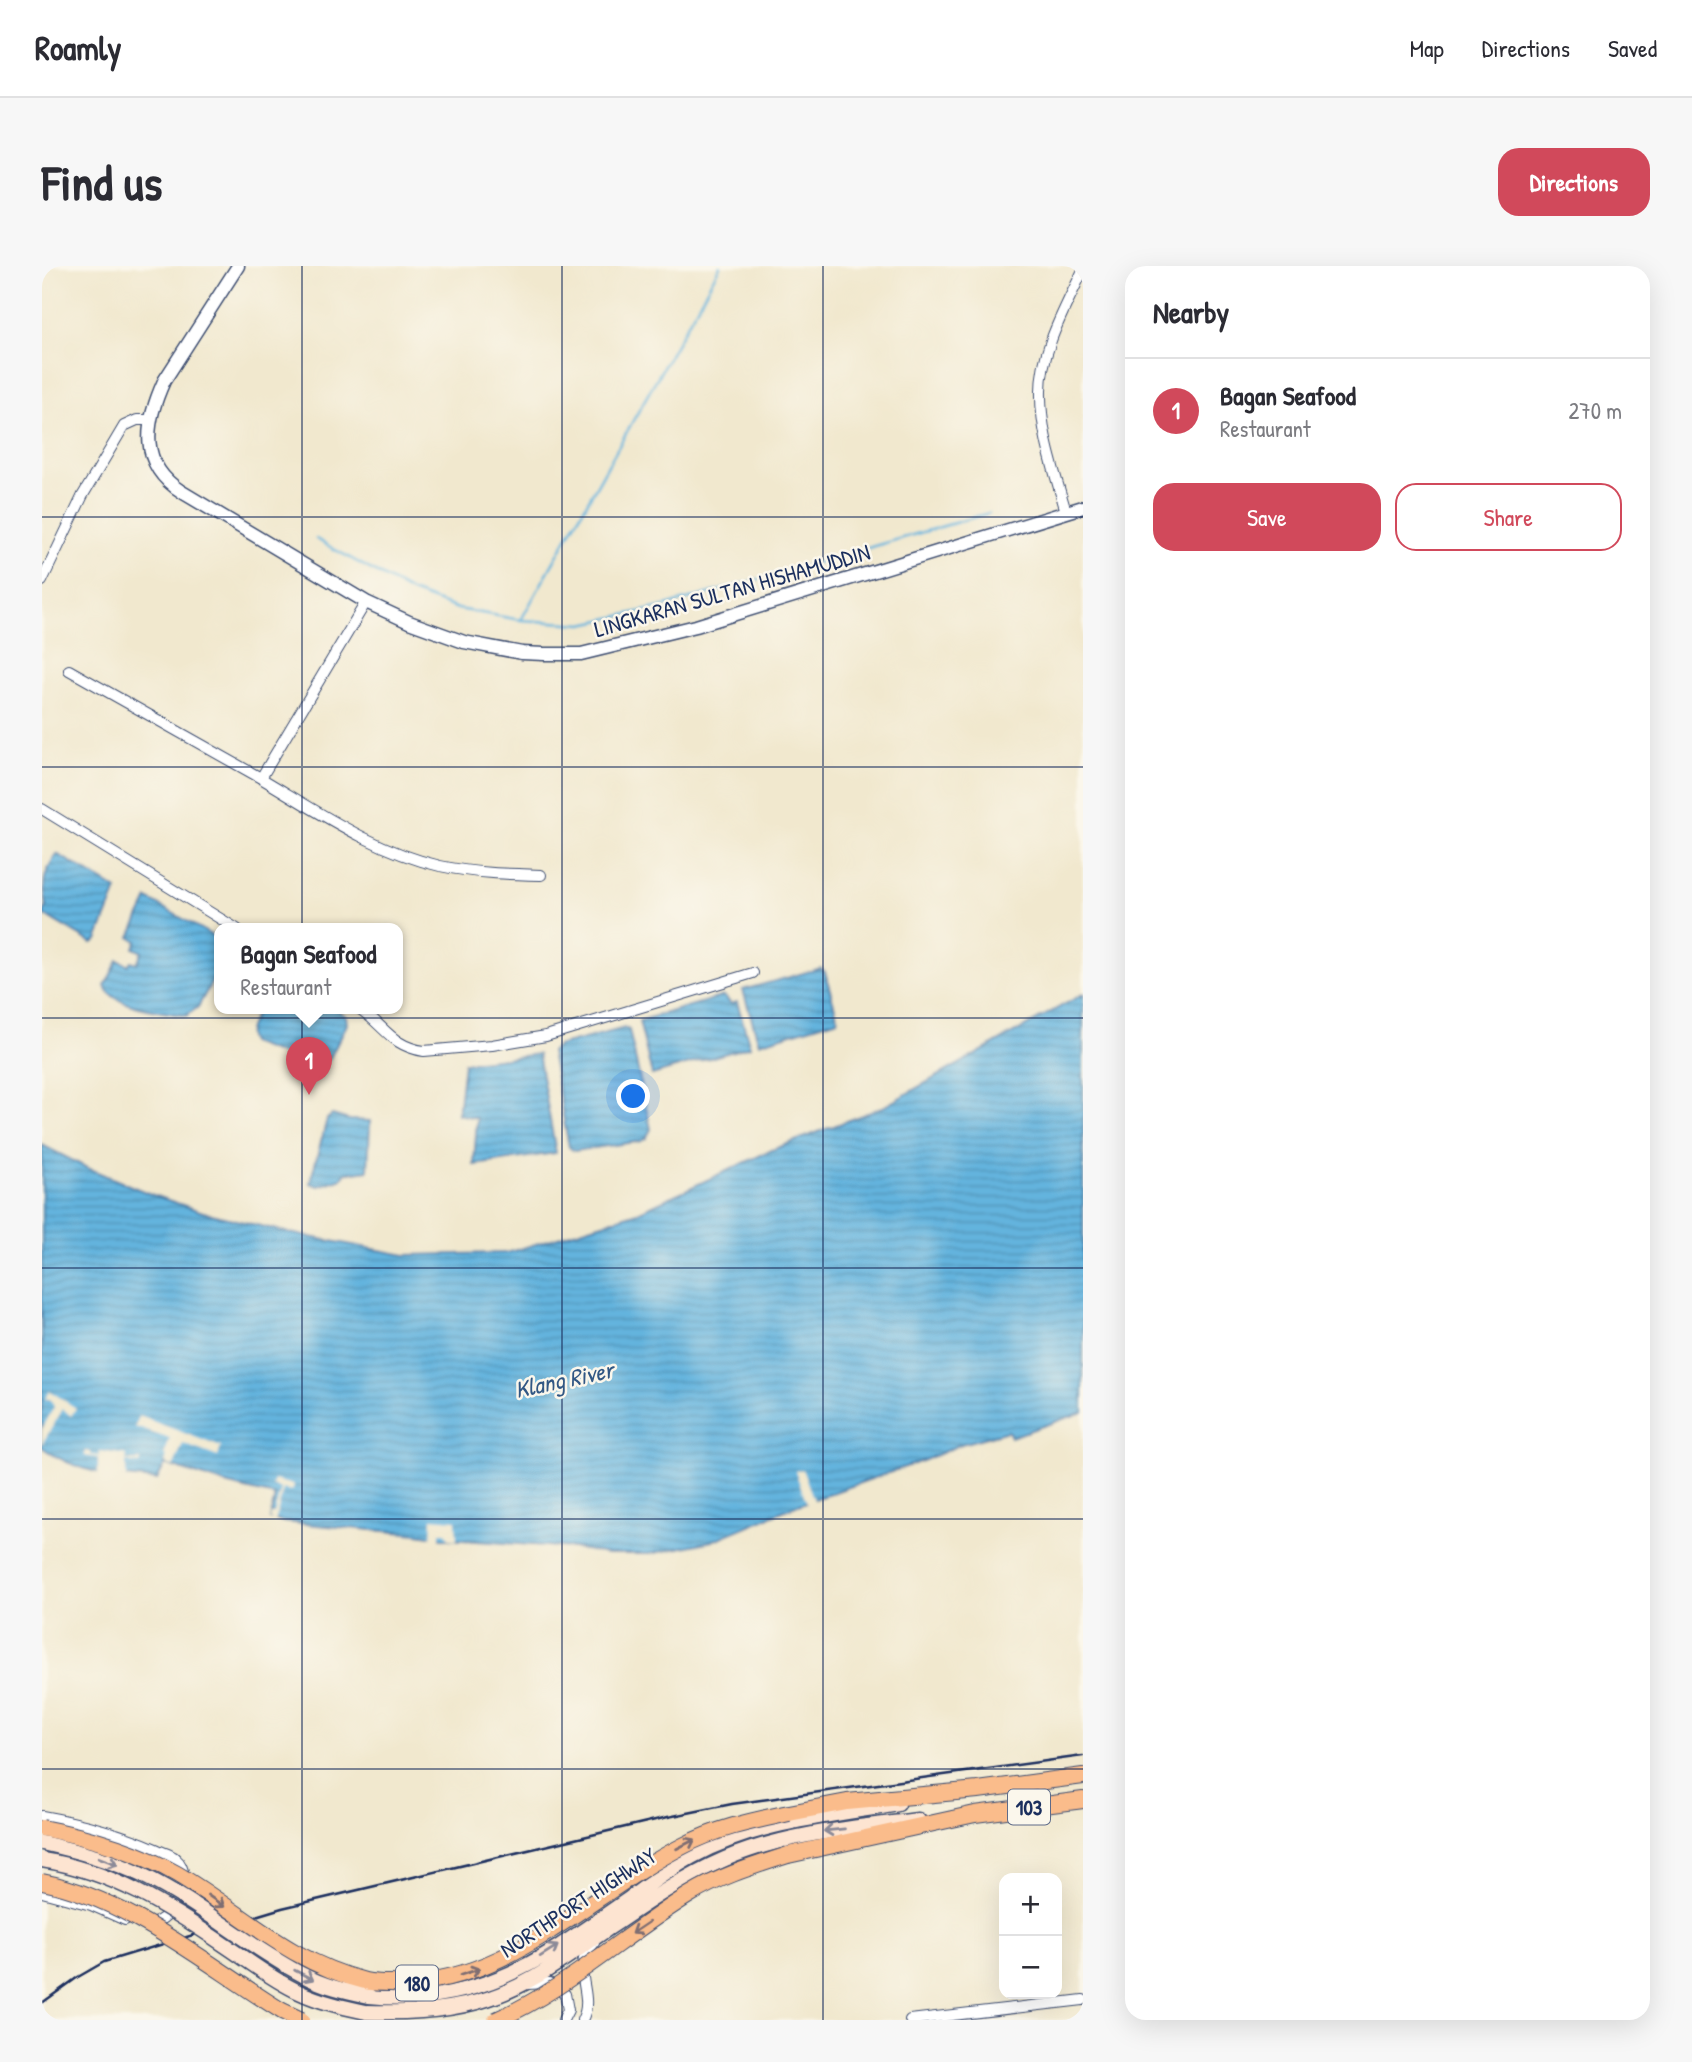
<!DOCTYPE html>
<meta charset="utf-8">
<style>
body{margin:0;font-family:"Patrick Hand",sans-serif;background:#f7f7f7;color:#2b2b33}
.controls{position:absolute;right:21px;bottom:21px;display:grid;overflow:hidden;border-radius:14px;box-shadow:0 7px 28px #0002}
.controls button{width:63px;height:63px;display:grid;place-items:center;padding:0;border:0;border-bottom:2px solid #e1e1e2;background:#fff;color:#2b2b33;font:35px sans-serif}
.you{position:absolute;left:592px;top:831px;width:24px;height:24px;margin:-18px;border:5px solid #fff;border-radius:50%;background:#1a73e8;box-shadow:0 0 0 10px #1a73e833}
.badge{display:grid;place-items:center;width:46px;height:46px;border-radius:50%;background:#d1495b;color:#fff;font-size:23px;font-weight:700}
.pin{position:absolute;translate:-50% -58px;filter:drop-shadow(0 2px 4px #0008)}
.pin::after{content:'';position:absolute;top:37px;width:24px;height:21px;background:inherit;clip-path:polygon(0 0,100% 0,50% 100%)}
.popup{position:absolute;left:172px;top:657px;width:189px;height:91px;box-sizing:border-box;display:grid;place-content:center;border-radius:14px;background:#fff;filter:drop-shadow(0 2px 5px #0005);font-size:23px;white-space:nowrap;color:#7c7c81}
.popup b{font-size:26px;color:#2b2b33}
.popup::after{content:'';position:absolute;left:50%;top:100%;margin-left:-14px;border:14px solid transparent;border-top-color:#fff}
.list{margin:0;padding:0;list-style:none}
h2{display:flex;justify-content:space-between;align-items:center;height:91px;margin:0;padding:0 28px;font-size:30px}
h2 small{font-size:23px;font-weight:400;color:#7c7c81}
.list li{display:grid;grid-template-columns:46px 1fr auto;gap:21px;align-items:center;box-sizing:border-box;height:105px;padding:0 28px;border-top:2px solid #e1e1e2}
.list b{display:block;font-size:26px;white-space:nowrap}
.list p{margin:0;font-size:23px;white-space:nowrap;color:#7c7c81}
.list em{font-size:23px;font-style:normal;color:#7c7c81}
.actions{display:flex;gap:14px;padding:21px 28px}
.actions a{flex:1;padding:16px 0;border:2px solid #d1495b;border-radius:21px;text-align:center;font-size:24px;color:#d1495b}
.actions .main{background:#d1495b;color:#fff}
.map{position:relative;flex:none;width:1041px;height:1754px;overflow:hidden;border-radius:21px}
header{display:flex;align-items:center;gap:42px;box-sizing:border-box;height:98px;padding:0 35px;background:#fff;border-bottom:2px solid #e1e1e2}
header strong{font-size:33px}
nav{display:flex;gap:38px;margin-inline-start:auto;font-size:24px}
.intro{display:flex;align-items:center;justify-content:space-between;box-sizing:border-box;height:168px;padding:0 42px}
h1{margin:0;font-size:49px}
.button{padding:18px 32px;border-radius:21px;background:#d1495b;color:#fff;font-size:24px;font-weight:700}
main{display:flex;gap:42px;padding:0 42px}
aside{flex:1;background:#fff;border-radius:21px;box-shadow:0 7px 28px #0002}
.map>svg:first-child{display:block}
.water{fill:url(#water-rules);stroke:#40729e;stroke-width:2}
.pier{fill:#f1e8ce}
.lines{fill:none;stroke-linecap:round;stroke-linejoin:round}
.stream{stroke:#64b4de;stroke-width:2.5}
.minor-casing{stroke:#3b4b6f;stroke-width:12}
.tertiary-casing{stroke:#3b4b6f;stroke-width:15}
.secondary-casing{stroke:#3b4b6f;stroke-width:17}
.primary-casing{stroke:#3b4b6f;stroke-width:18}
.minor{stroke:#fff;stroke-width:10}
.tertiary{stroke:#fff;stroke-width:12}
.secondary{stroke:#fde4d1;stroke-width:14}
.primary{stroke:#fabc8b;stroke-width:16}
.rail{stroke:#1b2f5e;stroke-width:2.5}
.secondary-bridge-casing{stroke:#3b4b6f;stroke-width:17;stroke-linecap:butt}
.primary-bridge-casing{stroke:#3b4b6f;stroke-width:18;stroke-linecap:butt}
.secondary-bridge{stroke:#fde4d1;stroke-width:14}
.primary-bridge{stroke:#fabc8b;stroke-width:16}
.oneway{stroke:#8c8a98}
.oneway2{stroke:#7f6e72}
.grid{fill:none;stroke:#1b2f5e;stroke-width:2;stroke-opacity:0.55}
.labels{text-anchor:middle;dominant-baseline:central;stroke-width:5;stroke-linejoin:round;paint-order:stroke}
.shield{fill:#fbf7ec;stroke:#5e6b89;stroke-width:2}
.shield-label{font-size:21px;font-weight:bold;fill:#1b2f5e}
.street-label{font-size:23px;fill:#1b2f5e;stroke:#fbf7ec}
.water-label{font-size:24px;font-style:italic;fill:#315784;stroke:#fbf7ec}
</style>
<header>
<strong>Roamly</strong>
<nav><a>Map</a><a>Directions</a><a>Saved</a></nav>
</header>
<div class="intro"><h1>Find us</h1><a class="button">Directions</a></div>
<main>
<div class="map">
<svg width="1041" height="1754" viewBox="0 0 1041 1754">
<defs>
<pattern id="water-rules" width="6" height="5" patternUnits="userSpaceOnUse" patternTransform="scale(1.75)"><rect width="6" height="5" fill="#64b4de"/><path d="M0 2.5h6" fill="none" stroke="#5293b7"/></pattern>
</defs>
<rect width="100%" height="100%" fill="#fbf7ec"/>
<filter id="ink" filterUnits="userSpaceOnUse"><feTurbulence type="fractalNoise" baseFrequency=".0143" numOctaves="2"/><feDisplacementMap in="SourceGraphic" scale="14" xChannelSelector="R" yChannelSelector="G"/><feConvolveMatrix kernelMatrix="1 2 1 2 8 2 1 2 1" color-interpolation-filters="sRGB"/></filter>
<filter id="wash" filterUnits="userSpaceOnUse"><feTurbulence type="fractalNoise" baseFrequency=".00686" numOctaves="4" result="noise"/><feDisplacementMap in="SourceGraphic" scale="28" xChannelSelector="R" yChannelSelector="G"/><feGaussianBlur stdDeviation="1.57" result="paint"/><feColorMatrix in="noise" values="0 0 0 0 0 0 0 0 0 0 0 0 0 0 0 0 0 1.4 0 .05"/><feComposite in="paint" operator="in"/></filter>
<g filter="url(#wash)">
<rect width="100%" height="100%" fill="#f1e8ce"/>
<path class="water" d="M15 588 75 624 55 674 50 677 1 648 5 640C0 617 1 607 15 588Z
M106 633 178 674V701L156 741 144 750C122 745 71 742 63 720L76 694 86 699 89 695 95 697 100 686 92 682 95 675 88 671Z
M779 702 783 706 796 753 717 777 701 724Z
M1041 728V1146L969 1171 966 1165 919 1178 883 1194 750 1241 670 1275 607 1288H565L533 1282 407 1273 376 1268 241 1256 228 1253 233 1230 187 1219 123 1198 115 1214C75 1211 33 1207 0 1181V879L43 901 111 929 161 946 247 967 363 989 465 987 596 946 730 884 841 841Z
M682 730 689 738 695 736 708 780 610 809 597 755Z
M216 743H294L304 750 305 758 287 794 273 801 208 777C201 766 211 754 216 743Z
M583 762 587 764 609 863 604 872 599 875 532 885 527 881 509 786 516 780Z
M496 788 514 887 432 899 435 852 416 848 422 797Z
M290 849 307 854 328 855 326 904 303 907 300 912 277 920 268 917 285 853Z"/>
<path class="pier" d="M8 1125 34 1142 29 1150 21 1143 0 1178V1163L12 1141 8 1133H3Z
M97 1150 179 1181 176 1191 141 1178 131 1201 123 1197 125 1190 122 1189 128 1173 93 1161Z
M43 1185 49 1186V1189L57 1190 58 1185 85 1189 84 1195 99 1194 98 1198 84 1196V1212L56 1211V1192L43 1190Z
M760 1203 772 1234 773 1238 766 1240 753 1205Z
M232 1214 251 1219 250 1225 241 1223 233 1257 228 1253 229 1248H232L239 1223 230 1220Z
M390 1252 414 1254 415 1274 407 1273 404 1266H398V1275L389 1274Z"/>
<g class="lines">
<path class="stream" d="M274 273 369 326 416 343 479 354 541 358 624 340 947 247
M479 354 678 0"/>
</g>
</g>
<g filter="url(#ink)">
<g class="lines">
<defs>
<path id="minor" d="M1024 246C1013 207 998 166 999 125 999 83 1024 41 1041 4
M0 315 41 229 82 160 95 154H107
M27 404C90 440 154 475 217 511 275 545 332 585 398 600 431 607 465 608 499 609
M219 512 324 336
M0 543 195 663
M318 743C343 760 349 780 382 785L450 779 504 770 711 707
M0 1550C39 1557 77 1567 114 1583 119 1586 129 1588 133 1592 145 1602 143 1620 137 1631 130 1645 122 1655 106 1659
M0 1626 49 1639 83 1654
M485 1718 507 1717 523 1728 526 1744 521 1754
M540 1754C554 1727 526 1704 552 1677
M868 1754 1041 1734"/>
<path id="tertiary" d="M196 0 122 115C103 157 96 198 140 226L324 336 367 356 422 376 480 387 502 388H539L654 360 1041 241"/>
<path id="secondary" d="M327 1730C437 1741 498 1695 584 1635 606 1619 627 1603 651 1590 714 1556 787 1550 856 1538
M324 1746C361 1747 398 1746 435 1736 484 1723 523 1692 564 1664 602 1638 641 1611 683 1593 745 1567 810 1562 876 1554"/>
<path id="primary" d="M747 1547 805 1536 936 1524 1041 1510
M746 1589 933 1548 1041 1534"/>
</defs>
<use href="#minor" class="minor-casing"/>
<use href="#tertiary" class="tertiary-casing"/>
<use href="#secondary" class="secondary-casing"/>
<use href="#primary" class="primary-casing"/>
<use href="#minor" class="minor"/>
<use href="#tertiary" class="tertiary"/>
<use href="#secondary" class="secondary"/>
<use href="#primary" class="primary"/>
<path class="rail" d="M0 1737 36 1711 62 1696 240 1642 626 1551 690 1538 1041 1490"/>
<defs>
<path id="secondary-bridge" d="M0 1577C35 1585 70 1594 102 1610 158 1637 205 1680 261 1709 281 1720 304 1725 327 1730
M0 1594C70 1605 127 1641 184 1680 208 1696 231 1714 257 1726 278 1736 301 1741 324 1746"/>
<path id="primary-bridge" d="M0 1562C47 1571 93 1584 135 1608 199 1646 247 1696 323 1715 331 1717 340 1717 349 1717 463 1722 546 1628 641 1580 675 1562 710 1555 747 1547
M0 1616C88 1633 165 1699 240 1745L259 1754
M454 1754C522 1725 583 1668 647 1629 678 1610 712 1600 746 1589"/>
</defs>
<use href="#secondary-bridge" class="secondary-bridge-casing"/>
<use href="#primary-bridge" class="primary-bridge-casing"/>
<use href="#secondary-bridge" class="secondary-bridge"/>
<use href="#primary-bridge" class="primary-bridge"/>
</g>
<defs><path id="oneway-shaft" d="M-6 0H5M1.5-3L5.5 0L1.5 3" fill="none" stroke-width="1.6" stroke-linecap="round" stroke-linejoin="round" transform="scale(1.75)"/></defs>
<g class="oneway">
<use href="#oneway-shaft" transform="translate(792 1564) rotate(174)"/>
<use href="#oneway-shaft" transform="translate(66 1595) rotate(21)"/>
<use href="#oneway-shaft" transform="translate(507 1685) rotate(-32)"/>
<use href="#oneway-shaft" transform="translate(262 1709) rotate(27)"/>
</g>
<g class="oneway2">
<use href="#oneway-shaft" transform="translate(644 1578) rotate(-27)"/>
<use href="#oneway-shaft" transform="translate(174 1635) rotate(35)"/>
<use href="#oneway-shaft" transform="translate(598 1662) rotate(146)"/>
<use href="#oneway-shaft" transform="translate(428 1706) rotate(-18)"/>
</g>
</g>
<path class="grid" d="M260 0V1754M520 0V1754M781 0V1754M0 251H1041M0 501H1041M0 752H1041M0 1002H1041M0 1253H1041M0 1503H1041"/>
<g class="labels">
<g class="shield">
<rect x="966" y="1523.5" width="42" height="35" rx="5"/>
<rect x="354" y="1699.5" width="42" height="35" rx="5"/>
</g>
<g class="shield-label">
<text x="987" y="1541">103</text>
<text x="375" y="1717">180</text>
</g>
<g class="street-label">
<text transform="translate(690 324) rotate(-16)">LINGKARAN SULTAN HISHAMUDDIN</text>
<text transform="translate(536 1636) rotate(-33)">NORTHPORT HIGHWAY</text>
</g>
<g class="water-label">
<text transform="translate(522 1113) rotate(-12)">Klang River</text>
</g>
</g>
</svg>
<div class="controls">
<button>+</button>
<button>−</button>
</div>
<div class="you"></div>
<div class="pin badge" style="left:267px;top:829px">1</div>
<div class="popup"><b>Bagan Seafood</b>Restaurant</div>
</div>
<aside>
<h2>Nearby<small></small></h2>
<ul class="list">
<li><span class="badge">1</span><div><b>Bagan Seafood</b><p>Restaurant</p></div><em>270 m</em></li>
</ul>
<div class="actions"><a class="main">Save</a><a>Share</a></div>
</aside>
</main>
